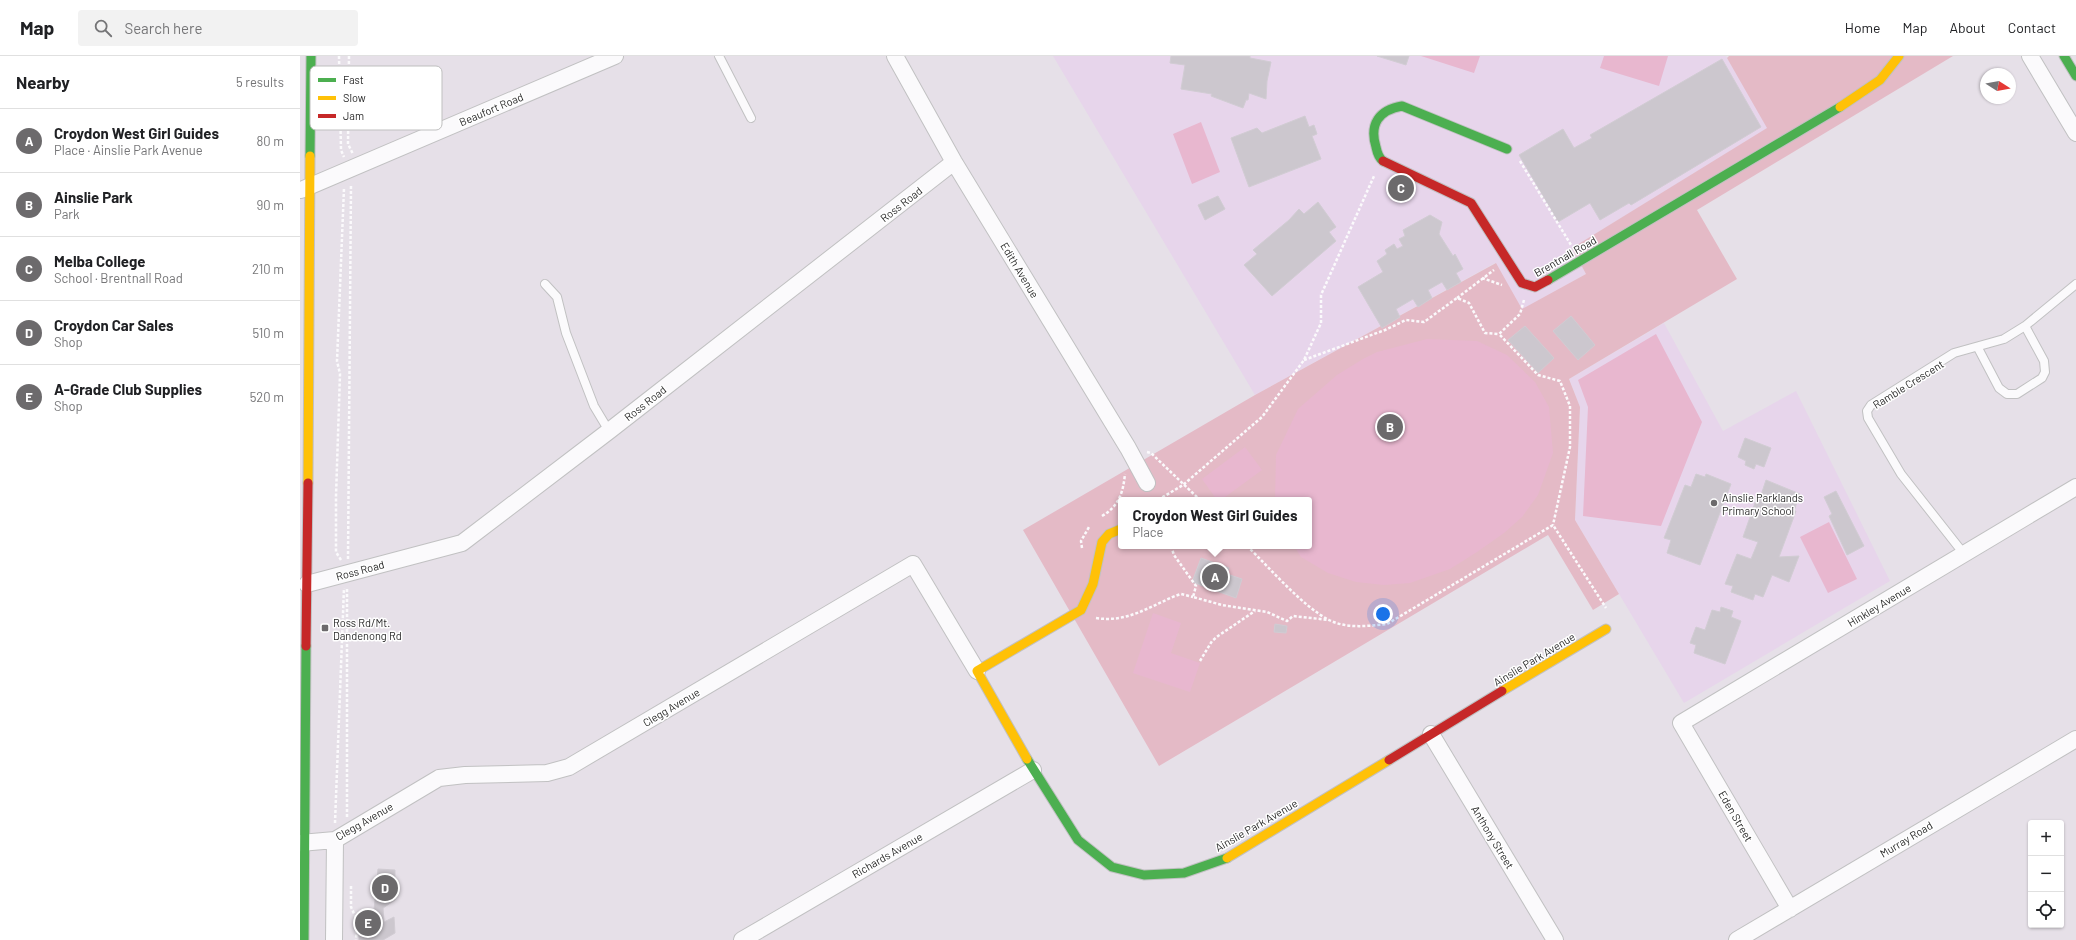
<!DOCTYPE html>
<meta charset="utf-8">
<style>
body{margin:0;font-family:Barlow,sans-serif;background:#f2f2f2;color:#202124}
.controls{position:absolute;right:12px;bottom:12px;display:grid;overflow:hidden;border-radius:4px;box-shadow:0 1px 3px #0004}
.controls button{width:36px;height:36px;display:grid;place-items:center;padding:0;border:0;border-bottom:1px solid #e0e0e0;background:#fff;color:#202124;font:20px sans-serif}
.compass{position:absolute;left:1680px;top:12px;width:36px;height:36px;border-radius:50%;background:#fff;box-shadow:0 1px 3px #0004;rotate:101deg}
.you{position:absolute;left:1083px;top:558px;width:14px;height:14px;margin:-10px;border:3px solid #fff;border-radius:50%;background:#1a73e8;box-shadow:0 0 0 6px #1a73e833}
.badge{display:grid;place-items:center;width:26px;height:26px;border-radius:50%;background:#6c6a6c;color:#fff;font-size:13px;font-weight:700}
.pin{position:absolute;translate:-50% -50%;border:2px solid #fff;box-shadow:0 1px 4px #0006}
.popup{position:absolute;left:818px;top:441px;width:194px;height:52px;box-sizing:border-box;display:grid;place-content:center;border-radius:4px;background:#fff;filter:drop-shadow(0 1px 3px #0005);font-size:13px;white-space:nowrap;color:#757577}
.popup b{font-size:15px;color:#202124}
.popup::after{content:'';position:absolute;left:50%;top:100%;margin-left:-8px;border:8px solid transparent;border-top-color:#fff}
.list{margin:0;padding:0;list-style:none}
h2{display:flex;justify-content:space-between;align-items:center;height:52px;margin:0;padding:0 16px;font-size:17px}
h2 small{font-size:13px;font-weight:400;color:#757577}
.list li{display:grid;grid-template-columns:26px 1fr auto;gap:12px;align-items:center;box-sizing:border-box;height:64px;padding:0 16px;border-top:1px solid #e0e0e0}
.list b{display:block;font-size:15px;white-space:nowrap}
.list p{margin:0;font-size:13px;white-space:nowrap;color:#757577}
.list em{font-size:13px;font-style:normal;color:#757577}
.icon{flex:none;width:22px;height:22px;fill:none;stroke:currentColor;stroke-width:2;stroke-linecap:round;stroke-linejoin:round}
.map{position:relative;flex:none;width:1776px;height:884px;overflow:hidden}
header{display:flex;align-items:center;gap:24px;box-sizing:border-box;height:56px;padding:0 20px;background:#fff;border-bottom:1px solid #e0e0e0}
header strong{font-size:19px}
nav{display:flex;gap:22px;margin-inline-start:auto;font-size:14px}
.search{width:280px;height:36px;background:#f2f2f2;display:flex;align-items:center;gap:10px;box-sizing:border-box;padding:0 14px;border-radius:4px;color:#757577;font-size:15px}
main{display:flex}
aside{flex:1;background:#fff}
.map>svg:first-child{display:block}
.education{fill:#e7d5eb}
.green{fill:#e4bac6;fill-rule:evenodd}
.pitch{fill:#e8b7cf}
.building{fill:#ccc7ce;stroke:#d1ccd3}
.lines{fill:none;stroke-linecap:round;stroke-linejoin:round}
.lane-casing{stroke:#c1c1c2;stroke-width:10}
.street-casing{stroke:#c1c1c2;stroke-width:18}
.fast-casing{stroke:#c1c1c2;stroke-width:11}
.slow-casing{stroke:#c1c1c2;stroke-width:11}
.jam-casing{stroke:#c1c1c2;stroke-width:11}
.path{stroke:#fbfafc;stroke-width:2.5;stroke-dasharray:3 2;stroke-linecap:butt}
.lane{stroke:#fbfafc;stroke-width:8}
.street{stroke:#fbfafc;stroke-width:16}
.fast{stroke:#4caf50;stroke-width:9}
.slow{stroke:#ffc107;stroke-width:9}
.jam{stroke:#c62828;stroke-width:9}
.poi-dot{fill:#6c6a6c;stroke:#fff;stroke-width:1.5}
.labels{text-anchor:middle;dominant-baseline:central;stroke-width:3;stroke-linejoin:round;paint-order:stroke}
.street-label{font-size:11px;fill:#2a2a2a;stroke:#fff}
.poi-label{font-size:11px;fill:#2a2a2a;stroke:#fff;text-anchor:start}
.key{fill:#fff;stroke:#bfbfbf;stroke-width:1}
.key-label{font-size:11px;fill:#2a2a2a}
</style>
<header>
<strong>Map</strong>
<div class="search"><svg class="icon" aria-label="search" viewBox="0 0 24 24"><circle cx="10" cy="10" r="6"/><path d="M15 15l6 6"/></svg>Search here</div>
<nav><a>Home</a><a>Map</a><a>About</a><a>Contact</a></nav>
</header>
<main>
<aside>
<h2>Nearby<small>5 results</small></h2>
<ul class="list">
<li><span class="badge">A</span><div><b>Croydon West Girl Guides</b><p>Place · Ainslie Park Avenue</p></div><em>80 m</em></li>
<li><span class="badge">B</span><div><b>Ainslie Park</b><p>Park</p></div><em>90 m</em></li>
<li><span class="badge">C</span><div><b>Melba College</b><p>School · Brentnall Road</p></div><em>210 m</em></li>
<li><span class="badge">D</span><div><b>Croydon Car Sales</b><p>Shop</p></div><em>510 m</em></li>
<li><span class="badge">E</span><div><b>A-Grade Club Supplies</b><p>Shop</p></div><em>520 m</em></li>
</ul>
</aside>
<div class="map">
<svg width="1776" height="884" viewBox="0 0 1776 884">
<rect width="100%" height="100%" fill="#e6e0e8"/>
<path class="education" d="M753 0H1426L1468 72 1272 192 1286 218 1222 254 1195 207 955 339Z
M1364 267 1423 375 1496 335 1590 525 1384 647 1275 464 1280 351 1269 323Z"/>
<path class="green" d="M1429 0H1653L1397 154 1437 223 1269 323 1280 351 1275 464 1319 538 1293 554 1248 479 859 710 723 474 955 339 1196 207 1222 253 1286 218 1272 192 1467 72 1427 2ZM821 444H1009V490H821Z"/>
<path class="pitch" d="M1121 0H1180L1174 17Z
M1304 0H1368L1359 30 1300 12Z
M901 66 920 116 892 128 873 78Z
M1356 278 1402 366 1361 470 1283 460 1288 351 1278 324Z
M1127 283 1177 285 1207 299 1235 326 1249 351 1253 397 1238 439 1222 461 1204 477 1177 496 1150 513 1110 527 1084 529 1056 526 1028 517 1001 501 994 490H1009V444H975L976 399 998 353 1037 319 1063 303 1077 296Z
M945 391 962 414 921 444H917L902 423Z
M1529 466 1557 523 1528 537 1500 481Z
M853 557 881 567 871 597 900 607 890 636 833 617Z"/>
<path class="building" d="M871 0H950V2L971 6 967 25 966 43 949 37 948 44H946L943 52 911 40 912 38 881 33 885 9 870 7Z
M1077 0H1109L1106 9Z
M1422 3 1461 71 1331 149 1329 147 1300 164 1290 147 1258 166 1219 99 1263 73 1274 92 1292 82 1290 79Z
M1005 60 1009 71 1014 69 1017 78 1012 80 1021 103 949 131 931 82 957 72 962 77Z
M918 140 925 153 905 164 898 149Z
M1018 146 1036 171 1029 176 1036 185 972 240 944 209 957 198 953 194 989 164 999 153 1004 158Z
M1130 159 1142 166 1139 178 1153 200 1155 198 1163 213 1156 217 1161 226 1147 234 1142 226 1128 234 1132 242 1118 251 1113 243 1096 253 1100 261 1082 272 1058 231 1083 216 1077 205 1087 198 1085 194 1094 188 1097 193 1103 190 1099 183 1105 180 1103 174Z
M1271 260 1295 289 1278 304 1253 275Z
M1225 270 1254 302 1238 317 1208 284Z
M1445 382 1471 392 1464 411 1456 408 1454 413 1445 409 1446 405 1438 401Z
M1396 418 1405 421 1406 418 1431 428 1400 509 1367 497 1371 484 1364 482 1385 429 1391 431Z
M1466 424 1500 438 1494 455H1496L1479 501 1499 500 1489 526 1472 519 1463 541 1455 538 1453 544 1431 536 1433 530 1425 528 1437 498 1451 503 1458 486 1443 481 1457 441 1460 442Z
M1536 435 1564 490 1547 499 1529 460 1532 458 1524 441Z
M901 502 929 512 927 518 942 523 936 542 892 526Z
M1421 551 1433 555 1431 561 1441 565 1425 608 1394 597 1396 589 1390 587 1396 571 1405 574 1412 554 1420 556Z
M975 568 987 570 986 577 974 576Z
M78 813 95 814V844L83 852 84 866 94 861 95 877 83 884H59V864L74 854Z"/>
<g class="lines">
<defs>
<path id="lane" d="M419 0 451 62
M245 228 257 241 266 277 294 350 309 375
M1678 292 1699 332 1707 338H1717L1742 322 1745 316 1744 305 1725 270
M1664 498 1601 418 1568 362 1567 355 1571 349 1654 297 1704 283 1725 270 1776 228"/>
<path id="street" d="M595 0 654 106 828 392 847 427
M1730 0 1776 77
M1 134 315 0
M7 528 162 487 309 375 654 106
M1131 678 1255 884
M0 787 35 784 139 722 165 719 247 717 269 711 613 508 677 615
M1490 853 1381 667 1776 431
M34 884 35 784
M442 884 733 714
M1437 884 1776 683"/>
<path id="fast" d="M1764 0 1776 20
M10 100 11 0
M1083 105C1079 102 1077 96 1076 91 1069 68 1079 54 1102 50L1207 93
M1248 224 1540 51
M727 703 778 784 812 811 844 819 884 817 927 802
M4 884 6 590"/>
<path id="slow" d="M1540 51 1580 24 1599 0
M8 427 10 100
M1202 635 1306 573
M727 703 677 615 781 554 793 528 802 486 809 478 821 473
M927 802 1089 704"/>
<path id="jam" d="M1083 105 1171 147 1222 227 1235 231 1248 224
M6 590 8 427
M1089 704 1202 635"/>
</defs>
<use href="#lane" class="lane-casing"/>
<use href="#street" class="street-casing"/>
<use href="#fast" class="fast-casing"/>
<use href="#slow" class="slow-casing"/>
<use href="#jam" class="jam-casing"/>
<path class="path" d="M39 0 41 94 44 101
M49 0 48 88 53 98
M1220 105 1271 189
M1182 222 1202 229
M1157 242 1194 214
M1224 244 1220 258 1199 278 1238 319 1260 325 1270 350V391L1253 469
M1004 304 1085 274 1106 264 1124 266 1157 242 1169 247 1185 277 1199 278
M847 396 851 397 900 444
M858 444 883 429 962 361 1004 304 1021 267V239L1074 120
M802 460C819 450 823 437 825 418
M871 490 874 499 896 530 893 541 922 549 967 556 987 565 993 560 1029 564
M947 490C970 512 1002 550 1029 564 1047 573 1068 570 1087 568L1253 469 1306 552
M782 492 781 485 789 471
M48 503 51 128
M41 504 36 496V440L40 318 37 305 44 132
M796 562C826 567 849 551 875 540L881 538 893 541
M900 605 912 585 918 580 955 555
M47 761V532
M35 767 44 532
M51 830V851L57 864 56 884"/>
<use href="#lane" class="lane"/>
<use href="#street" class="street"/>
<use href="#fast" class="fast"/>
<use href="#slow" class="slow"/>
<use href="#jam" class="jam"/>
</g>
<g class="poi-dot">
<circle cx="1414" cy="447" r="4"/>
<rect x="21" y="568" width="8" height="8" rx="2"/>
</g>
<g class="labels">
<g class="street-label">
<text transform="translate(191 53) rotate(-23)">Beaufort Road</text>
<text transform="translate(601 148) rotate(-38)">Ross Road</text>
<text transform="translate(1265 200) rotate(-30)">Brentnall Road</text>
<text transform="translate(720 214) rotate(59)">Edith Avenue</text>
<text transform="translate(1608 328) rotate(-32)">Ramble Crescent</text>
<text transform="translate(345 347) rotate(-38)">Ross Road</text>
<text transform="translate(60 514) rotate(-15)">Ross Road</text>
<text transform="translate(1579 549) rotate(-31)">Hinkley Avenue</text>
<text transform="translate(1234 603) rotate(-31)">Ainslie Park Avenue</text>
<text transform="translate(371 651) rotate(-31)">Clegg Avenue</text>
<text transform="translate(1436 760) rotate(60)">Eden Street</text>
<text transform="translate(64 765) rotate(-30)">Clegg Avenue</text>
<text transform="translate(956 769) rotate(-30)">Ainslie Park Avenue</text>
<text transform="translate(1193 781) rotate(59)">Anthony Street</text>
<text transform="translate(1606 783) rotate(-31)">Murray Road</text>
<text transform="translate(587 799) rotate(-30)">Richards Avenue</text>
</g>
<g class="poi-label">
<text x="1422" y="441">Ainslie Parklands<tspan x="1422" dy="13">Primary School</tspan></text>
<text x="33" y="566">Ross Rd/Mt.<tspan x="33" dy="13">Dandenong Rd</tspan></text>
</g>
</g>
<rect x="10" y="10" width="132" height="64" rx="6" class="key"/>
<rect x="18" y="22" width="18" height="4" fill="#4caf50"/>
<rect x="18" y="40" width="18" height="4" fill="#ffc107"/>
<rect x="18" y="58" width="18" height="4" fill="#c62828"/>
<g class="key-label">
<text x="43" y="28">Fast</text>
<text x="43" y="46">Slow</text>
<text x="43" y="64">Jam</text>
</g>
</svg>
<div class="controls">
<button>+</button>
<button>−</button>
<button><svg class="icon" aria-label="locate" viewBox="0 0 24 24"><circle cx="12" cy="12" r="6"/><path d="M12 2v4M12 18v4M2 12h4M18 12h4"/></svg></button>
</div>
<svg class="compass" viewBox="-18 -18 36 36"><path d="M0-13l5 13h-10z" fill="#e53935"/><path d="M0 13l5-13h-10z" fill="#757577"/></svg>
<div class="you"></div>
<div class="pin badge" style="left:915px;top:521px">A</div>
<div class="popup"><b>Croydon West Girl Guides</b>Place</div>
<div class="pin badge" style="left:1090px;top:371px">B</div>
<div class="pin badge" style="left:1101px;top:132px">C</div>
<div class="pin badge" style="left:85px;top:832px">D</div>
<div class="pin badge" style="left:68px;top:867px">E</div>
</div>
</main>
